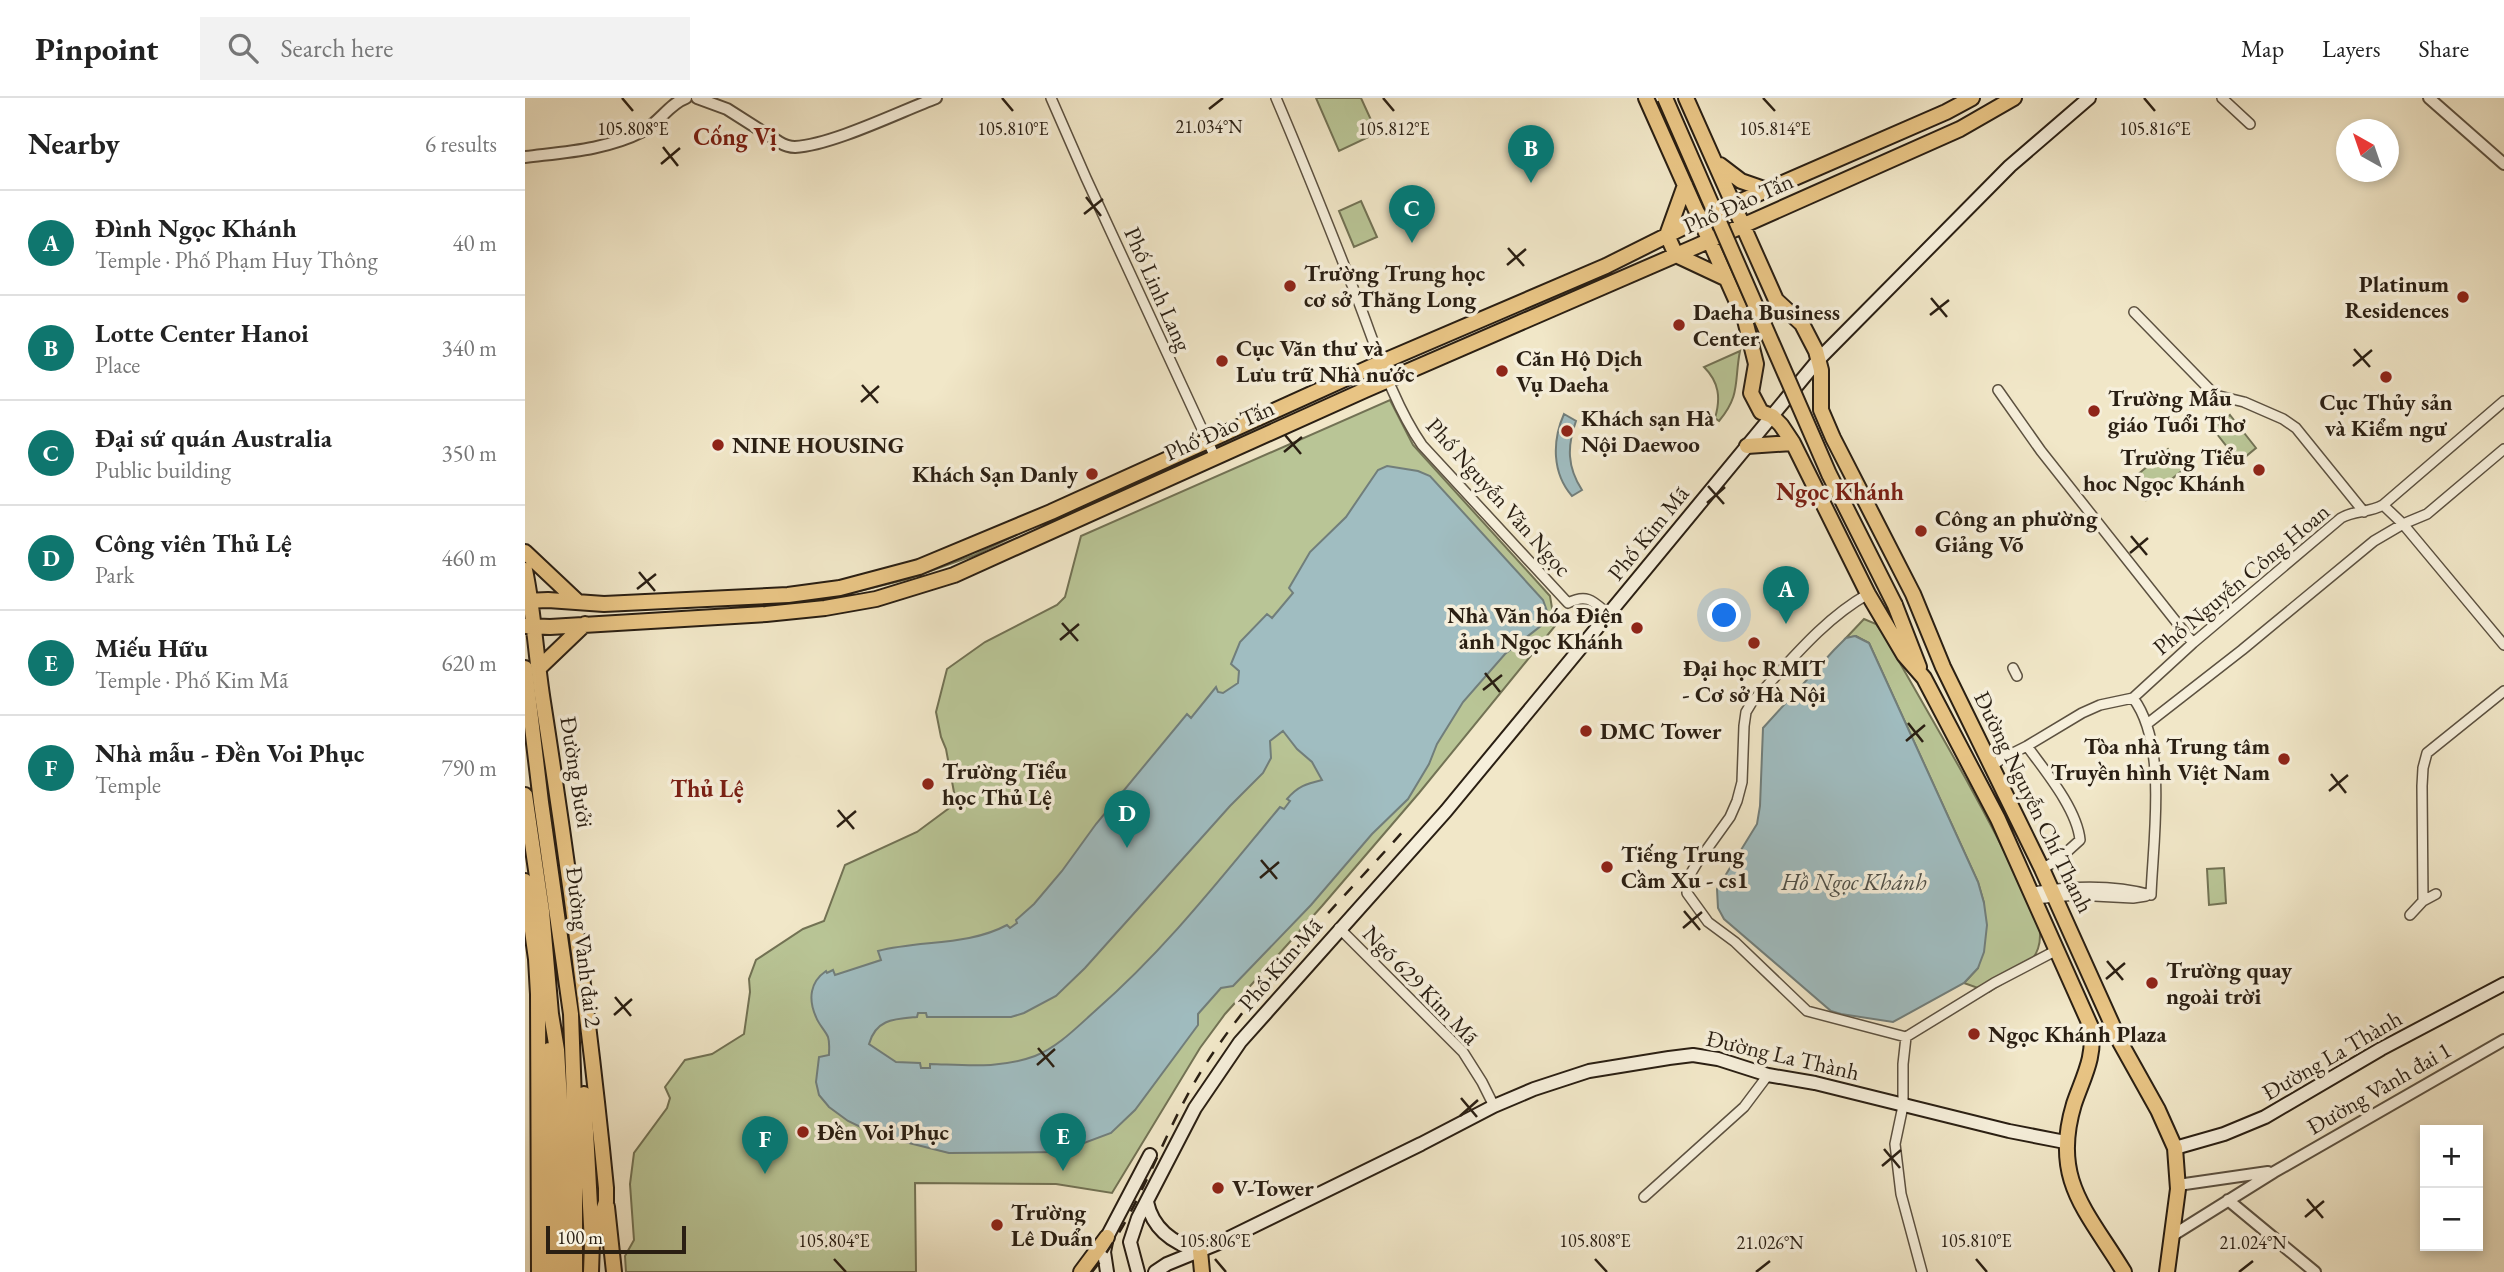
<!DOCTYPE html>
<meta charset="utf-8">
<style>
body{margin:0;font-family:"EB Garamond",serif;background:#f2f2f2;color:#222}
.controls{position:absolute;right:21px;bottom:21px;display:grid;overflow:hidden;border-radius:0px;box-shadow:0 4px 10px #0003}
.controls button{width:63px;height:63px;display:grid;place-items:center;padding:0;border:0;border-bottom:2px solid #e0e0e0;background:#fff;color:#222;font:35px sans-serif}
.compass{position:absolute;left:1811px;top:21px;width:63px;height:63px;border-radius:50%;background:#fff;box-shadow:0 4px 10px #0003;rotate:320deg}
.scale{position:absolute;left:21px;bottom:18px;width:140px;box-sizing:border-box;padding-left:7px;border:4px solid #2a1f13;border-top:0;font-size:19px;line-height:24px;white-space:nowrap;color:#2a1f13;-webkit-text-stroke:5px #f6efdb;paint-order:stroke}
.you{position:absolute;left:1200px;top:518px;width:24px;height:24px;margin:-18px;border:5px solid #fff;border-radius:50%;background:#1a73e8;box-shadow:0 0 0 10px #1a73e833}
.badge{display:grid;place-items:center;width:46px;height:46px;border-radius:50%;background:#0f766e;color:#fff;font-size:23px;font-weight:700}
.pin{position:absolute;translate:-50% -58px;filter:drop-shadow(0 2px 4px #0008)}
.pin::after{content:'';position:absolute;top:37px;width:24px;height:21px;background:inherit;clip-path:polygon(0 0,100% 0,50% 100%)}
.list{margin:0;padding:0;list-style:none}
h2{display:flex;justify-content:space-between;align-items:center;height:91px;margin:0;padding:0 28px;font-size:30px}
h2 small{font-size:23px;font-weight:400;color:#767676}
.list li{display:grid;grid-template-columns:46px 1fr auto;gap:21px;align-items:center;box-sizing:border-box;height:105px;padding:0 28px;border-top:2px solid #e0e0e0}
.list b{display:block;font-size:26px;white-space:nowrap}
.list p{margin:0;font-size:23px;white-space:nowrap;color:#767676}
.list em{font-size:23px;font-style:normal;color:#767676}
.icon{flex:none;width:38px;height:38px;fill:none;stroke:currentColor;stroke-width:2;stroke-linecap:round;stroke-linejoin:round}
.map{position:relative;flex:none;width:1979px;height:1174px;overflow:hidden}
header{display:flex;align-items:center;gap:42px;box-sizing:border-box;height:98px;padding:0 35px;background:#fff;border-bottom:2px solid #e0e0e0}
header strong{font-size:33px}
nav{display:flex;gap:38px;margin-inline-start:auto;font-size:24px}
.search{width:490px;height:63px;background:#f2f2f2;display:flex;align-items:center;gap:18px;box-sizing:border-box;padding:0 24px;border-radius:0px;color:#767676;font-size:26px}
main{display:flex}
aside{flex:1;background:#fff}
.map>svg:first-child{display:block}
.green{fill:#b9c596;stroke:#727254;stroke-width:2}
.water{fill:#a0bdc1;stroke:#717e7b;stroke-width:2;fill-rule:evenodd}
.lines{fill:none;stroke-linecap:round;stroke-linejoin:round}
.minor-casing{stroke:#5c5140;stroke-width:12}
.tertiary-casing{stroke:#5c5140;stroke-width:14}
.secondary-casing{stroke:#2a1f13;stroke-width:16}
.primary-casing{stroke:#2a1f13;stroke-width:18}
.trunk-casing{stroke:#2a1f13;stroke-width:18}
.minor{stroke:#f6efdb;stroke-width:9}
.tertiary{stroke:#f6efdb;stroke-width:10}
.secondary{stroke:#f6efdb;stroke-width:12}
.primary{stroke:#e8c484;stroke-width:14}
.trunk{stroke:#e8c484;stroke-width:14}
.rail{stroke:#2a1f13;stroke-width:2.5;stroke-dasharray:12 12;stroke-linecap:butt}
.primary-bridge-casing{stroke:#2a1f13;stroke-width:18;stroke-linecap:butt}
.primary-bridge{stroke:#e8c484;stroke-width:14}
.ticks{fill:none;stroke:#2a1f13;stroke-width:2.5}
.poi-dot{fill:#8f2418;stroke:#f6efdb;stroke-width:2.5}
.labels{text-anchor:middle;dominant-baseline:central;stroke-width:7;stroke-linejoin:round;paint-order:stroke}
.street-label{font-size:23px;fill:#2a1f13;stroke:#f6efdb}
.poi-label{font-size:23px;font-weight:bold;fill:#2a1f13;stroke:#f6efdb;text-anchor:start}
.neighbourhood-label{font-size:24px;font-weight:bold;fill:#7a1f14;stroke:#f6efdb}
.water-label{font-size:24px;font-style:italic;fill:#4d4e47;stroke:#f6efdb}
.ticks-label{font-size:18px;text-anchor:middle;fill:#2a1f13;stroke:#f6efdb;stroke-width:7;stroke-linejoin:round;paint-order:stroke}
</style>
<header>
<strong>Pinpoint</strong>
<div class="search"><svg class="icon" aria-label="search" viewBox="0 0 24 24"><circle cx="10" cy="10" r="6"/><path d="M15 15l6 6"/></svg>Search here</div>
<nav><a>Map</a><a>Layers</a><a>Share</a></nav>
</header>
<main>
<aside>
<h2>Nearby<small>6 results</small></h2>
<ul class="list">
<li><span class="badge">A</span><div><b>Đình Ngọc Khánh</b><p>Temple · Phố Phạm Huy Thông</p></div><em>40 m</em></li>
<li><span class="badge">B</span><div><b>Lotte Center Hanoi</b><p>Place</p></div><em>340 m</em></li>
<li><span class="badge">C</span><div><b>Đại sứ quán Australia</b><p>Public building</p></div><em>350 m</em></li>
<li><span class="badge">D</span><div><b>Công viên Thủ Lệ</b><p>Park</p></div><em>460 m</em></li>
<li><span class="badge">E</span><div><b>Miếu Hữu</b><p>Temple · Phố Kim Mã</p></div><em>620 m</em></li>
<li><span class="badge">F</span><div><b>Nhà mẫu - Đền Voi Phục</b><p>Temple</p></div><em>790 m</em></li>
</ul>
</aside>
<div class="map">
<svg width="1979" height="1174" viewBox="0 0 1979 1174">
<rect width="100%" height="100%" fill="#f1e7c8"/>
<filter id="stains"><feTurbulence type="fractalNoise" baseFrequency=".00286" numOctaves="4"/><feColorMatrix values="0 0 0 0 .2 0 0 0 0 .09 0 0 0 0 .02 0 0 0 .5 -.17"/></filter>
<radialGradient id="worn" r=".72"><stop offset=".6" stop-color="#630" stop-opacity="0"/><stop offset="1" stop-color="#630" stop-opacity=".3"/></radialGradient>
<path class="green" d="M791 0H836L852 35 814 53Z
M836 103 852 139 829 149 814 113Z
M1215 253C1209 283 1216 297 1194 323L1190 320C1196 300 1194 284 1179 269Z
M865 302 888 347 1025 498 1030 528 894 695 797 808 700 916 675 950 587 1095 531 1086 390 1085 391 1174H101L100 1158 109 1142 105 1086 109 1055 142 1010 145 1000 140 989 160 962 187 956 219 936 225 894 224 881 231 862 278 831 299 823 320 767 392 734 431 705 421 651 416 639 411 614 422 571 460 544 532 507 540 499 556 438Z
M1705 317 1731 350 1714 364 1688 331Z
M1643 351 1659 371 1621 402 1605 383Z
M522 422 450 457 383 481 322 496 233 509 234 503 285 498Z
M1339 521 1351 526 1359 537C1404 617 1452 696 1492 779 1500 796 1516 819 1515 838 1515 868 1485 880 1464 894L1439 885 1453 870 1459 805 1453 784 1344 545 1331 538 1321 540Z
M1699 770 1701 805 1684 807 1682 771Z"/>
<path class="water" d="M1039 316 1051 323C1042 348 1042 369 1057 392L1047 398C1027 375 1027 343 1039 316Z
M862 368 893 373 905 378 1018 502 1023 516 1017 527 980 556 938 604 912 646 904 666 883 701 847 736 786 807 708 888 696 890 673 916V927L610 1012 586 1035 535 1054 424 1055 352 1037 323 1023 304 1009 294 997 291 984 294 959 304 957C304 951 305 945 303 939 300 932 294 927 291 919 283 901 285 884 301 873L302 875 308 872 310 877 356 862 353 853C396 842 443 848 482 827L485 830 492 825 491 822 509 806 537 773 571 726 662 616 666 620 691 589 693 594 698 595 713 585 714 573 706 566 715 544 742 516 747 520 768 495 764 490 785 454 821 419 853 372ZM758 633 772 651 787 664 797 682C781 686 773 688 762 701L765 703 759 711 755 709C695 781 641 851 570 913 552 929 533 949 510 958 475 971 441 967 405 966V970H396L395 965 371 964 344 946C351 921 369 921 392 919L393 915H401L402 919H486L499 915 531 898 560 870 705 708 738 675 746 660 745 643Z
M1330 538 1344 545 1453 784 1459 805 1462 827 1459 854 1453 870 1439 885 1368 924 1316 916 1306 913 1199 821 1193 810 1192 791 1232 726 1235 708 1238 630 1309 552 1321 540Z"/>
<g class="lines">
<defs>
<path id="minor" d="M526 0 561 80 690 359
M751 0C780 68 807 136 834 205 852 252 868 305 897 347L1043 505C1063 495 1069 504 1084 517
M1697 0 1725 26
M1609 214 1690 297 1719 304 1758 321 1771 330 1839 414
M1473 292 1516 353 1668 545
M1979 351 1902 416 1878 426 1979 547
M1343 496C1297 522 1263 566 1227 604L1221 614 1219 628 1217 684 1212 703 1205 719 1172 765 1163 780 1162 795 1183 824 1210 844 1282 913 1381 939 1469 885 1532 852
M1488 570 1492 578
M1608 600C1643 646 1628 741 1626 797
M1622 626 1717 552 1849 443 1878 426 1858 407
M1502 648C1520 673 1552 711 1555 742L1534 761 1517 771
M1466 669 1478 660 1502 648 1557 615 1575 607 1608 600 1668 545 1816 420C1829 412 1844 415 1858 407L1979 303
M1507 794C1546 788 1588 786 1626 797
M1510 801 1550 797 1608 800 1621 798
M1898 803 1911 796
M1885 817 1898 803 1897 688 1898 670 1902 655 1979 593
M814 830 938 954 957 984 969 1008
M1381 939 1378 966V1008L1370 1046 1376 1096 1397 1174
M1119 1099 1219 1009 1243 977"/>
<path id="tertiary" d="M172 0 202 11 254 44C259 47 264 49 270 49 307 47 374 14 411 0
M1904 0 1979 66
M0 59C40 54 81 52 118 33 134 25 144 6 161 0
M1653 1087 1743 1074
M1703 1102 1790 1174
M1645 1139 1749 1074 1979 942"/>
<path id="secondary" d="M1650 1050 1699 1036 1740 1019 1856 951 1979 886
M622 1104C628 1132 649 1146 675 1153
M582 1174 579 1154 582 1139 625 1057
M613 1174 605 1144 613 1120 670 1010 715 944 921 713 1294 261 1485 68 1564 0
M630 1174 642 1166 696 1144 896 1046 969 1008 1009 991 1064 973 1144 960 1168 957 1193 961 1243 977 1290 985 1484 1033 1540 1044"/>
<path id="primary" d="M1121 0 1220 222 1231 266 1226 295 1236 314 1247 318 1256 327 1268 345 1343 496 1379 557 1399 580 1473 721 1566 929C1570 960 1559 977 1549 1006 1526 1082 1562 1113 1599 1174
M1161 0 1251 202 1277 226 1291 253 1296 272V312L1308 340 1388 496 1418 569 1517 771 1595 944 1633 1012 1650 1050 1653 1091 1642 1174
M1195 67 1216 83 1242 92
M1160 87 1142 137 1151 157 1200 180
M1222 348 1268 345
M0 454 52 503
M0 472C9 515 11 560 18 604 43 765 65 927 81 1090V1104L67 1145 66 1174
M0 503 23 502 79 506 263 497 315 490 394 469 526 414 857 264 1081 168 1175 121 1421 14 1447 0
M1370 507 1394 569
M0 528 25 529 241 516 300 510 351 501 429 477 840 292 1172 148 1435 31 1489 0
M13 571 60 526
M0 783 11 861 13 896 14 1174
M82 1109 89 1174
M675 1153 677 1174
M556 1174 582 1139"/>
<path id="trunk" d="M0 570 16 704 46 916 50 1031V1174
M0 697 17 813 26 916 32 952 36 1019 37 1174
M24 952 25 1174
M59 996 67 1145"/>
</defs>
<use href="#minor" class="minor-casing"/>
<use href="#tertiary" class="tertiary-casing"/>
<use href="#secondary" class="secondary-casing"/>
<use href="#primary" class="primary-casing"/>
<use href="#trunk" class="trunk-casing"/>
<use href="#minor" class="minor"/>
<use href="#tertiary" class="tertiary"/>
<use href="#secondary" class="secondary"/>
<use href="#primary" class="primary"/>
<use href="#trunk" class="trunk"/>
<path class="rail" d="M567 1174C617 1112 638 1031 682 964 736 882 815 804 881 730"/>
<defs>
<path id="primary-bridge" d="M1140 0 1304 376 1370 507"/>
</defs>
<use href="#primary-bridge" class="primary-bridge-casing"/>
<use href="#primary-bridge" class="primary-bridge"/>
</g>
<path class="ticks" d="M97 0 108 13M477 0 488 13M858 0 869 13M1238 0 1250 13M1619 0 1630 13M684 11 698 0M138 49 153 68M136 66 155 50M561 99 576 118M559 116 578 101M983 150 999 168M982 167 1001 151M1406 200 1422 219M1405 217 1424 202M1829 251 1845 269M1828 268 1847 252M337 287 353 305M336 304 354 288M760 337 776 356M759 354 777 339M1183 388 1199 406M1182 405 1200 389M1606 438 1622 457M1605 455 1623 440M114 474 130 493M112 491 131 476M537 525 553 543M535 542 554 526M960 575 975 594M958 592 977 577M1383 625 1398 644M1381 643 1400 627M1806 676 1821 695M1804 693 1823 677M313 712 329 731M312 729 331 713M736 762 752 781M735 780 754 764M1159 813 1175 832M1158 830 1177 814M1582 863 1598 882M1581 881 1600 865M90 899 106 918M89 917 107 901M513 950 529 969M512 967 530 951M936 1000 952 1019M935 1018 953 1002M1359 1051 1375 1070M1357 1068 1376 1052M1782 1101 1798 1120M1780 1119 1799 1103M309 1161 321 1174M690 1161 701 1174M1070 1161 1082 1174M1451 1161 1462 1174M1231 1174 1245 1163M1714 1174 1728 1163"/>
<g class="poi-dot">
<circle cx="765" cy="188" r="7"/>
<circle cx="1938" cy="199" r="7"/>
<circle cx="1154" cy="227" r="7"/>
<circle cx="697" cy="263" r="7"/>
<circle cx="977" cy="273" r="7"/>
<circle cx="1861" cy="279" r="7"/>
<circle cx="1569" cy="313" r="7"/>
<circle cx="1042" cy="333" r="7"/>
<circle cx="193" cy="347" r="7"/>
<circle cx="1734" cy="372" r="7"/>
<circle cx="567" cy="376" r="7"/>
<circle cx="1396" cy="433" r="7"/>
<circle cx="1112" cy="530" r="7"/>
<circle cx="1229" cy="545" r="7"/>
<circle cx="1061" cy="633" r="7"/>
<circle cx="1759" cy="661" r="7"/>
<circle cx="403" cy="686" r="7"/>
<circle cx="1082" cy="769" r="7"/>
<circle cx="1627" cy="885" r="7"/>
<circle cx="1449" cy="936" r="7"/>
<circle cx="278" cy="1034" r="7"/>
<circle cx="693" cy="1090" r="7"/>
<circle cx="472" cy="1127" r="7"/>
</g>
<g class="labels">
<g class="street-label">
<text transform="translate(1213 105) rotate(-24)">Phố Đào Tấn</text>
<text transform="translate(633 191) rotate(66)">Phố Linh Lang</text>
<text transform="translate(694 332) rotate(-24)">Phố Đào Tấn</text>
<text transform="translate(974 399) rotate(48)">Phố Nguyễn Văn Ngọc</text>
<text transform="translate(1123 435) rotate(-51)">Phố Kim Mã</text>
<text transform="translate(1716 481) rotate(-40)">Phố Nguyễn Công Hoan</text>
<text transform="translate(52 674) rotate(81)">Đường Bưởi</text>
<text transform="translate(1509 704) rotate(64)">Đường Nguyễn Chí Thanh</text>
<text transform="translate(59 849) rotate(83)">Đường Vành đai 2</text>
<text transform="translate(755 866) rotate(-49)">Phố Kim Mã</text>
<text transform="translate(896 887) rotate(46)">Ngõ 629 Kim Mã</text>
<text transform="translate(1258 957) rotate(13)">Đường La Thành</text>
<text transform="translate(1807 957) rotate(-30)">Đường La Thành</text>
<text transform="translate(1854 990) rotate(-30)">Đường Vành đai 1</text>
</g>
<g class="poi-label">
<text x="779" y="175">Trường Trung học<tspan x="779" dy="26">cơ sở Thăng Long</tspan></text>
<text x="1924" y="186" text-anchor="end">Platinum<tspan x="1924" dy="26">Residences</tspan></text>
<text x="1168" y="214">Daeha Business<tspan x="1168" dy="26">Center</tspan></text>
<text x="711" y="250">Cục Văn thư và<tspan x="711" dy="26">Lưu trữ Nhà nước</tspan></text>
<text x="991" y="260">Căn Hộ Dịch<tspan x="991" dy="26">Vụ Daeha</tspan></text>
<text x="1583" y="300">Trường Mẫu<tspan x="1583" dy="26">giáo Tuổi Thơ</tspan></text>
<text x="1861" y="304" text-anchor="middle">Cục Thủy sản<tspan x="1861" dy="26">và Kiểm ngư</tspan></text>
<text x="1056" y="320">Khách sạn Hà<tspan x="1056" dy="26">Nội Daewoo</tspan></text>
<text x="207" y="347">NINE HOUSING</text>
<text x="1720" y="359" text-anchor="end">Trường Tiểu<tspan x="1720" dy="26">hoc Ngọc Khánh</tspan></text>
<text x="553" y="376" text-anchor="end">Khách Sạn Danly</text>
<text x="1410" y="420">Công an phường<tspan x="1410" dy="26">Giảng Võ</tspan></text>
<text x="1098" y="517" text-anchor="end">Nhà Văn hóa Điện<tspan x="1098" dy="26">ảnh Ngọc Khánh</tspan></text>
<text x="1229" y="570" text-anchor="middle">Đại học RMIT<tspan x="1229" dy="26">- Cơ sở Hà Nội</tspan></text>
<text x="1075" y="633">DMC Tower</text>
<text x="1745" y="648" text-anchor="end">Tòa nhà Trung tâm<tspan x="1745" dy="26">Truyền hình Việt Nam</tspan></text>
<text x="417" y="673">Trường Tiểu<tspan x="417" dy="26">học Thủ Lệ</tspan></text>
<text x="1096" y="756">Tiếng Trung<tspan x="1096" dy="26">Cầm Xu - cs1</tspan></text>
<text x="1641" y="872">Trường quay<tspan x="1641" dy="26">ngoài trời</tspan></text>
<text x="1463" y="936">Ngọc Khánh Plaza</text>
<text x="292" y="1034">Đền Voi Phục</text>
<text x="707" y="1090">V-Tower</text>
<text x="486" y="1114">Trường<tspan x="486" dy="26">Lê Duẩn</tspan></text>
</g>
<g class="neighbourhood-label">
<text x="210" y="38">Cống Vị</text>
<text x="1315" y="393">Ngọc Khánh</text>
<text x="182" y="690">Thủ Lệ</text>
</g>
<g class="water-label">
<text x="1329" y="783">Hồ Ngọc Khánh</text>
</g>
</g>
<g class="ticks-label">
<text x="684" y="35">21.034°N</text>
<text x="108" y="37">105.808°E</text>
<text x="488" y="37">105.810°E</text>
<text x="869" y="37">105.812°E</text>
<text x="1250" y="37">105.814°E</text>
<text x="1630" y="37">105.816°E</text>
<text x="309" y="1149">105.804°E</text>
<text x="690" y="1149">105.806°E</text>
<text x="1070" y="1149">105.808°E</text>
<text x="1451" y="1149">105.810°E</text>
<text x="1245" y="1151">21.026°N</text>
<text x="1728" y="1151">21.024°N</text>
</g>
<rect width="100%" height="100%" filter="url(#stains)"/>
<rect width="100%" height="100%" fill="url(#worn)"/>
</svg>
<div class="controls">
<button>+</button>
<button>−</button>
</div>
<svg class="compass" viewBox="-18 -18 36 36"><path d="M0-13l5 13h-10z" fill="#e53935"/><path d="M0 13l5-13h-10z" fill="#767676"/></svg>
<div class="scale">100 m</div>
<div class="you"></div>
<div class="pin badge" style="left:1261px;top:526px">A</div>
<div class="pin badge" style="left:1006px;top:85px">B</div>
<div class="pin badge" style="left:887px;top:145px">C</div>
<div class="pin badge" style="left:602px;top:750px">D</div>
<div class="pin badge" style="left:538px;top:1073px">E</div>
<div class="pin badge" style="left:240px;top:1076px">F</div>
</div>
</main>
